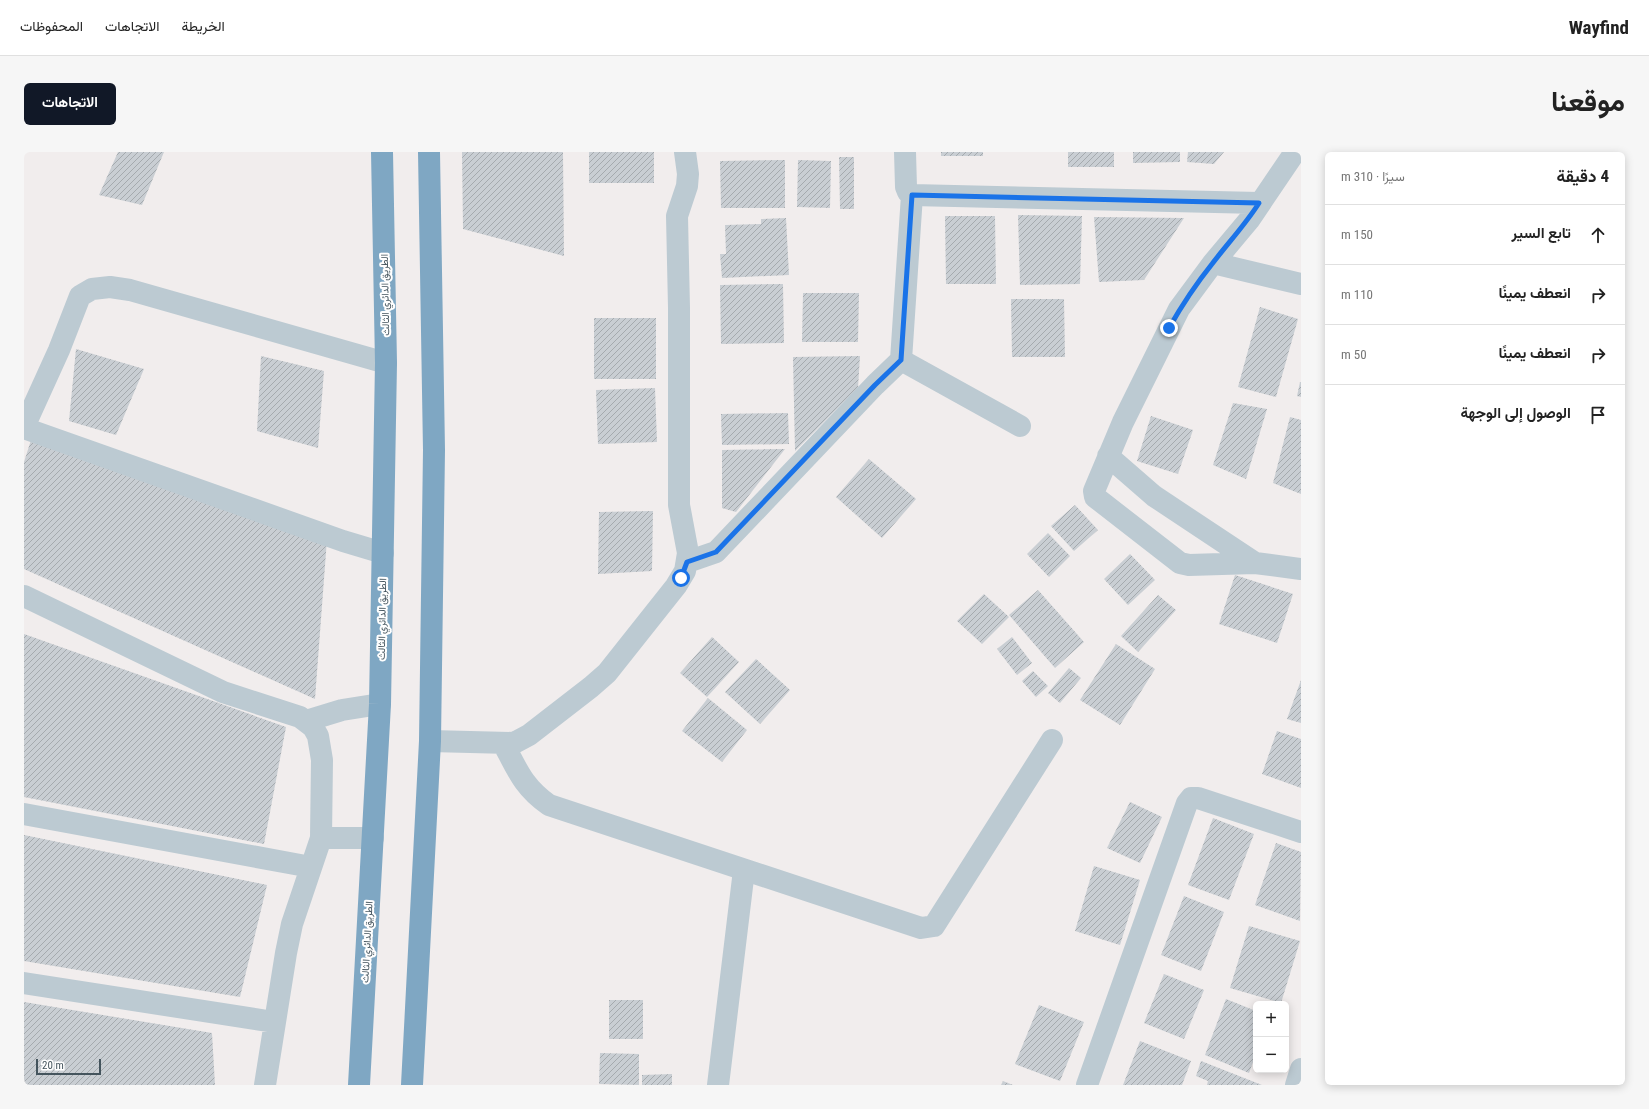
<!DOCTYPE html>
<html lang="ar">
<meta charset="utf-8">
<style>
body{margin:0;font-family:"Roboto Condensed",Vazirmatn,sans-serif;background:#f6f6f6;color:#222;direction:rtl}
.controls{position:absolute;right:12px;bottom:12px;display:grid;overflow:hidden;border-radius:6px;box-shadow:0 2px 10px #0003}
.controls button{width:36px;height:36px;display:grid;place-items:center;padding:0;border:0;border-bottom:1px solid #e0e0e0;background:#fff;color:#222;font:20px sans-serif}
.scale{position:absolute;left:12px;bottom:10px;width:65px;box-sizing:border-box;padding-left:4px;border:2px solid #44545d;border-top:0;font-size:11px;line-height:14px;white-space:nowrap;color:#44545d;-webkit-text-stroke:3px #fff;paint-order:stroke}
.stop{position:absolute;width:12px;height:12px;margin:-9px;border:3px solid #1a73e8;border-radius:50%;background:#fff}
.stop.end{background:#1a73e8;border-color:#fff;box-shadow:0 1px 4px #0008}
.list{margin:0;padding:0;list-style:none}
h2{display:flex;justify-content:space-between;align-items:center;height:52px;margin:0;padding:0 16px;font-size:17px}
h2 small{font-size:13px;font-weight:400;color:#767676}
.list li{display:grid;grid-template-columns:26px 1fr auto;gap:12px;align-items:center;box-sizing:border-box;height:60px;padding:0 16px;border-top:1px solid #e0e0e0}
.list b{display:block;font-size:15px;white-space:nowrap}
.list em{font-size:13px;font-style:normal;color:#767676}
.icon{flex:none;width:22px;height:22px;fill:none;stroke:currentColor;stroke-width:2;stroke-linecap:round;stroke-linejoin:round}
.map{position:relative;flex:none;width:1277px;height:933px;overflow:hidden;direction:ltr;border-radius:6px}
header{display:flex;align-items:center;gap:24px;box-sizing:border-box;height:56px;padding:0 20px;background:#fff;border-bottom:1px solid #e0e0e0}
header strong{font-size:19px}
nav{display:flex;gap:22px;margin-inline-start:auto;font-size:14px}
.intro{display:flex;align-items:center;justify-content:space-between;box-sizing:border-box;height:96px;padding:0 24px}
h1{margin:0;font-size:28px}
.button{padding:10px 18px;border-radius:6px;background:#111827;color:#fff;font-size:14px;font-weight:700}
main{display:flex;gap:24px;padding:0 24px}
aside{flex:1;background:#fff;border-radius:6px;box-shadow:0 2px 10px #0003}
.map>svg:first-child{display:block}
.building{fill:url(#building-hatch)}
.lines{fill:none;stroke-linecap:round;stroke-linejoin:round}
.minor{stroke:#bccad2;stroke-width:22}
.highway{stroke:#7fa7c3;stroke-width:22}
.route{stroke:#1a73e8;stroke-width:5}
.labels{text-anchor:middle;dominant-baseline:central;stroke-width:4;stroke-linejoin:round;paint-order:stroke}
.street-label{font-size:10px;fill:#44545d;stroke:#fff}
</style>
<header>
<strong>Wayfind</strong>
<nav><a>الخريطة</a><a>الاتجاهات</a><a>المحفوظات</a></nav>
</header>
<div class="intro"><h1>موقعنا</h1><a class="button">الاتجاهات</a></div>
<main>
<aside>
<h2>4 دقيقة<small>سيرًا · 310 m</small></h2>
<ul class="list">
<li><svg class="icon" aria-label="ahead" viewBox="0 0 24 24"><path d="M12 20V5M6 11l6-6 6 6"/></svg><div><b>تابع السير</b></div><em>150 m</em></li>
<li><svg class="icon" aria-label="right" viewBox="0 0 24 24"><path d="M7 20v-9h11M14 6l5 5-5 5"/></svg><div><b>انعطف يمينًا</b></div><em>110 m</em></li>
<li><svg class="icon" aria-label="right" viewBox="0 0 24 24"><path d="M7 20v-9h11M14 6l5 5-5 5"/></svg><div><b>انعطف يمينًا</b></div><em>50 m</em></li>
<li><svg class="icon" aria-label="arrive" viewBox="0 0 24 24"><path d="M6 21V4h12l-3 4 3 4H6"/></svg><div><b>الوصول إلى الوجهة</b></div></li>
</ul>
</aside>
<div class="map">
<svg width="1277" height="933" viewBox="0 0 1277 933">
<defs>
<pattern id="building-hatch" width="6" height="6" patternUnits="userSpaceOnUse"><rect width="6" height="6" fill="#c9ced3"/><path d="M-1 1l2-2M0 6l6-6M5 7l2-2" fill="none" stroke="#a5aaae"/></pattern>
</defs>
<rect width="100%" height="100%" fill="#f1eded"/>
<path class="building" d="M94 0H140L118 53 75 43Z
M438 0H539L540 104 439 77Z
M565 0H630V31H565Z
M917 0H959V4H917Z
M1044 0H1090V15H1044Z
M1109 0H1156V10L1109 11Z
M1164 0H1200L1190 12 1163 10Z
M815 5H830V57H816Z
M761 8V56H697L696 9Z
M774 8 807 9 806 56 773 55Z
M994 63 1058 64 1056 132 996 133Z
M921 64H971L972 132H922Z
M1070 65 1160 66 1120 128 1075 130Z
M762 66 765 123 698 126 696 102H702L701 73 737 72V67Z
M759 132 760 191 697 192 696 133Z
M779 141H835L834 190H778Z
M987 147H1040L1041 205H988Z
M1236 155 1274 167 1252 245 1214 235Z
M570 166H632V227H570Z
M52 197 120 217 92 283 45 269Z
M237 204 300 219 294 296 233 279Z
M836 204 834 236 771 299 769 205Z
M1276 230H1277V245L1273 244Z
M631 236 633 290 574 292 572 238Z
M1209 251 1243 257 1222 327 1189 313Z
M764 261 765 292 698 293 697 262Z
M1127 264 1169 278 1154 322 1113 309Z
M1266 265 1277 268V342L1249 331Z
M7 288 303 387 291 547 0 417V310Z
M761 297 712 360 698 356V298Z
M845 307 892 347 858 386 812 345Z
M1051 353 1074 378 1050 399 1027 374Z
M629 359 628 419 574 422 575 360Z
M1024 381 1046 404 1025 425 1003 402Z
M1106 402 1131 428 1104 453 1080 427Z
M1211 423 1269 442 1253 491 1195 472Z
M1014 438 1060 490 1031 516 985 463Z
M960 442 985 465 958 492 933 469Z
M1134 443 1152 458 1114 500 1097 484Z
M0 482 262 575 240 692 0 645Z
M688 485 715 510 683 545 656 521Z
M988 485 1008 511 993 523 973 497Z
M1092 492 1131 517 1096 573 1056 548Z
M732 507 766 538 736 572 701 540Z
M1045 516 1057 526 1036 551 1024 541Z
M1009 519 1024 534 1012 545 998 529Z
M1277 528V571L1263 567Z
M684 546 723 578 698 610 658 579Z
M1253 579 1277 587V636L1238 622Z
M1106 650 1138 665 1116 711 1083 696Z
M1189 666 1230 682 1205 748 1164 733Z
M0 683 243 733 216 845 0 809Z
M1252 691 1277 700 1276 769 1231 753Z
M1070 714 1116 728 1096 793 1051 779Z
M1160 744 1200 760 1177 819 1137 803Z
M1225 774 1276 789 1257 851 1206 836Z
M1140 822 1180 838 1160 887 1120 871Z
M1202 847 1232 859V902L1225 921 1181 903Z
M585 848H619V887H585Z
M0 850 188 881 191 933H0Z
M1015 853 1060 870 1036 929 991 912Z
M1116 889 1167 909 1158 933H1099Z
M576 901 615 902V933L575 932Z
M1177 909 1238 933H1183L1184 929 1172 924Z
M648 922V933H618V923Z
M979 929 989 933H977Z"/>
<g class="lines">
<path class="minor" d="M881 0 882 35 884 40 888 43 1235 51
M1271 0 1225 68 1189 111 1155 157 1099 270 1070 339 1071 345 1156 411 1165 413 1231 411 1277 417
M1189 111 1277 132
M877 208 996 274
M0 275 35 198 56 144 68 137 86 135 106 138 362 211
M0 276 319 389 359 401
M1084 304 1130 344 1231 411
M663 410 692 400 851 233 877 208 888 43
M0 444 199 540 276 565 289 575 294 584 298 608 297 686 268 772 262 801 241 933
M282 569 318 558 356 552
M406 589 490 591 505 583 567 535 583 521 652 434 661 419 664 401 655 353V156L653 64 663 34 664 22 661 0
M479 591C493 617 499 635 525 653L897 776 910 774 1028 588
M0 662 287 715
M297 686H349
M0 831 250 870
M694 933 720 718
M1063 933 1163 651 1167 646H1174L1277 680
M1272 933 1277 917"/>
<path class="highway" d="M335 933 356 552 362 211 358 0
M388 933 406 589 410 298 405 0"/>
</g>
<g class="lines">
<path class="route" d="M657 426 663 410 692 400 851 233 877 208 888 43 1235 51C1221 73 1204 91 1188 112 1172 132 1158 153 1145 176"/>
</g>
<g class="labels">
<g class="street-label">
<text transform="translate(361 143) rotate(-91)">الطريق الدائري الثالث</text>
<text transform="translate(358 467) rotate(-89)">الطريق الدائري الثالث</text>
<text transform="translate(343 790) rotate(-87)">الطريق الدائري الثالث</text>
</g>
</g>
</svg>
<div class="controls">
<button>+</button>
<button>−</button>
</div>
<div class="scale">20 m</div>
<div class="stop" style="left:657px;top:426px"></div>
<div class="stop end" style="left:1145px;top:176px"></div>
</div>
</main>
